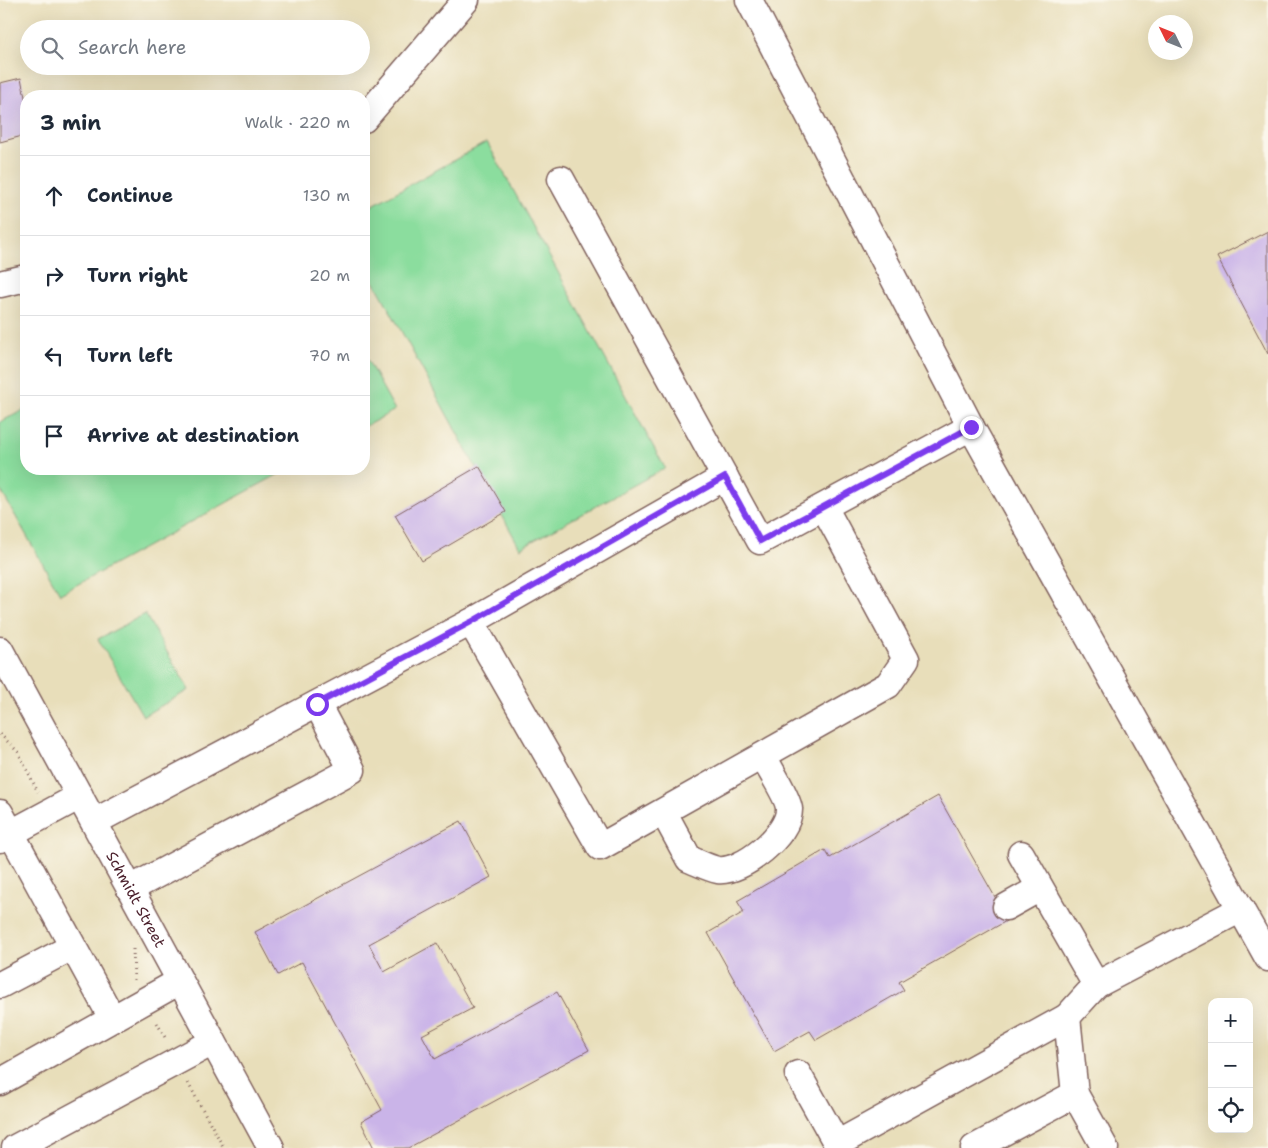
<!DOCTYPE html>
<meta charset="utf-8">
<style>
body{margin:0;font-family:"Shantell Sans",sans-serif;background:#f2f2f3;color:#1f2937}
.controls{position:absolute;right:15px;bottom:15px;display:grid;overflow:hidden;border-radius:10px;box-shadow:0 5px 20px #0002}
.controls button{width:45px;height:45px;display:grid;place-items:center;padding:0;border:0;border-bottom:1px solid #e0e1e3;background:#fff;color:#1f2937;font:25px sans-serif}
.compass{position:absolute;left:1148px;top:15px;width:45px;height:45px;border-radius:50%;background:#fff;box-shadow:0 5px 20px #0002;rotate:313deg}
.stop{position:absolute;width:15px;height:15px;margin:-11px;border:4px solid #7c3aed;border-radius:50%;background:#fff}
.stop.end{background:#7c3aed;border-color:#fff;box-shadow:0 1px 5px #0008}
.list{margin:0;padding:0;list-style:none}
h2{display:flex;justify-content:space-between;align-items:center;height:65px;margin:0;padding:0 20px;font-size:21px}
h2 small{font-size:16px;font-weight:400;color:#747a83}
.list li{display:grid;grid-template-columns:32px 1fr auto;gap:15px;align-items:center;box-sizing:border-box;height:80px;padding:0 20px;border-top:1px solid #e0e1e3}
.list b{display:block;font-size:19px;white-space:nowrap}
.list em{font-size:16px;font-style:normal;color:#747a83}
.icon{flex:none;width:28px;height:28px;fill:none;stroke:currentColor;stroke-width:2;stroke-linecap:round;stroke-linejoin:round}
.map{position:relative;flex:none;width:1268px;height:1148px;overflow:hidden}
.search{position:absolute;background:#fff;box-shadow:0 5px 20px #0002;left:20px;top:20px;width:350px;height:55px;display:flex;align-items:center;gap:12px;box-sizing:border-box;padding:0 18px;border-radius:28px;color:#747a83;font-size:19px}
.panel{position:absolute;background:#fff;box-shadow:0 5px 20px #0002;left:20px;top:90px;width:350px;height:385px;border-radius:20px}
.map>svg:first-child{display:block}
.green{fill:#8bdd9e;stroke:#6a7e64}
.building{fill:#cab4e8}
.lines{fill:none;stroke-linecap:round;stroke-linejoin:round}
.minor-casing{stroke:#81625d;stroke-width:29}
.path{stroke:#81625d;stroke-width:3;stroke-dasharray:1 4;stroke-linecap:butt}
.minor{stroke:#fff;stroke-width:26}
.route{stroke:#7c3aed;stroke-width:6}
.labels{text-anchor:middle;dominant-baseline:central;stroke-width:5;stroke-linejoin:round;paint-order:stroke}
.street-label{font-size:15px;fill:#4a1f2b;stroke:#fbf7ec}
</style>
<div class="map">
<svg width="1268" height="1148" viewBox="0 0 1268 1148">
<rect width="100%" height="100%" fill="#fbf7ec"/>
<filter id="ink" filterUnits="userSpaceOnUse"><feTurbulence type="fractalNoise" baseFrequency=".02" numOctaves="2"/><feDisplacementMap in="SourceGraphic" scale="10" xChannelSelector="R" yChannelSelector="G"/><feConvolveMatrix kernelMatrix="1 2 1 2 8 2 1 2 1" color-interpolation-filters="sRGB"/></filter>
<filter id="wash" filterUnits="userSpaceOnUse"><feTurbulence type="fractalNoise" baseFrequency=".0096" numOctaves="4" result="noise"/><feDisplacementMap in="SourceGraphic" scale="20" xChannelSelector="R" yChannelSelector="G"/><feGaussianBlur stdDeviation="1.12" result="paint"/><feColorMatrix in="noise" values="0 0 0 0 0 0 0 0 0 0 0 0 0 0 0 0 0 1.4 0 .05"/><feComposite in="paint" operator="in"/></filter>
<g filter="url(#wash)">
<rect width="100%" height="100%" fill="#e8deba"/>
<path class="green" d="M487 142 665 468 520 548 364 263V210Z
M364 354 395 410 364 427Z
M26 409V469H288L60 594 0 489V422Z
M145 614 189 690 143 716 98 639Z"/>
<g id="blocks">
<path class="building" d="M21 78 26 102V135L0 142V83Z
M1268 231V354L1217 257Z
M479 466 506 512 422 561 395 515Z
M938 796 1008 920 899 982 904 990 816 1040 810 1031 774 1051 708 933 744 912 737 901 825 850 830 858Z
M461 821 491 877 369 944 384 972 437 943 473 1008 422 1035 435 1059 557 992 589 1050 408 1148H374L361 1122 382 1110 302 962 278 975 255 932Z"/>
</g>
</g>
<g filter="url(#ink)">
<use href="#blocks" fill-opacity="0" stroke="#81625d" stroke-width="1"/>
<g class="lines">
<defs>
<g id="minor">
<path d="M749 0 971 427 1268 958"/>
<path d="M364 119 466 0"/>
<path d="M561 179 760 541 971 427"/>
<path d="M0 284 26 278"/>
<path d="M725 477 471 622 600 847 888 685 906 659 824 507"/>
<path id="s1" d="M0 650 271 1148"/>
<path d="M0 813 112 1018"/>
<path d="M664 813 689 859C697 862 708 868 718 870 742 873 790 834 789 809 789 800 769 767 763 757"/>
<path d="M94 822 471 622"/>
<path d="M0 839 80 796"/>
<path d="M1021 854 1096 985"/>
<path d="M130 889 352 770 317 704"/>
<path d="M1006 907 1040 888"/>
<path d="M0 985 72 947"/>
<path d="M1067 1017 1075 1094 1105 1148"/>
<path d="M798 1074 837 1144 1067 1017 1096 985 1241 909"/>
<path d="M0 1082 180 981"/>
<path d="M15 1148 213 1042"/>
<path d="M974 1148 1075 1094"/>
</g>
</defs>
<use href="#minor" class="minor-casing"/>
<path class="path" d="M0 734 18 752 38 792
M133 949 134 980
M157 1023 166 1039
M188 1083 224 1148"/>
<use href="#minor" class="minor"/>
</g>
</g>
<g class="lines" filter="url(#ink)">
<path class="route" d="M317 704 471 622 725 477 760 541 971 427"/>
</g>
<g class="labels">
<g class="street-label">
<text stroke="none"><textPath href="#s1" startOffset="284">Schmidt Street</textPath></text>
</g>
</g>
</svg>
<div class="controls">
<button>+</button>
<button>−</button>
<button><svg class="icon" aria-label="locate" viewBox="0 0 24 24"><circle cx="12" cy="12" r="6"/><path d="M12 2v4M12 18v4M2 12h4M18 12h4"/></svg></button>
</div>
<svg class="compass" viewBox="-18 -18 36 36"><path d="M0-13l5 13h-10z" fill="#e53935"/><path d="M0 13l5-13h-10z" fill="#747a83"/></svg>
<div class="stop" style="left:317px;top:704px"></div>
<div class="stop end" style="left:971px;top:427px"></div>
<div class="search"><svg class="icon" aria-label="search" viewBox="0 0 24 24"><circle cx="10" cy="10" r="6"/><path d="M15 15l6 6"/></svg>Search here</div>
<section class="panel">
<h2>3 min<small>Walk · 220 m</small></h2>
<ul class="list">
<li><svg class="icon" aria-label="ahead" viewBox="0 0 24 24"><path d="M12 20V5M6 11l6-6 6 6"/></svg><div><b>Continue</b></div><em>130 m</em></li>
<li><svg class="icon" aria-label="right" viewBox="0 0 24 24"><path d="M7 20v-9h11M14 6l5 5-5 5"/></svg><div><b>Turn right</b></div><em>20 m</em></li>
<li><svg class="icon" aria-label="left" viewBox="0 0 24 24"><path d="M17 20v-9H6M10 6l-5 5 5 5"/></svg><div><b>Turn left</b></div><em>70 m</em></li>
<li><svg class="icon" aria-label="arrive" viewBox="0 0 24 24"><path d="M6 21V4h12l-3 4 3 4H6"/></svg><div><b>Arrive at destination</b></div></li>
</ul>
</section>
</div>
